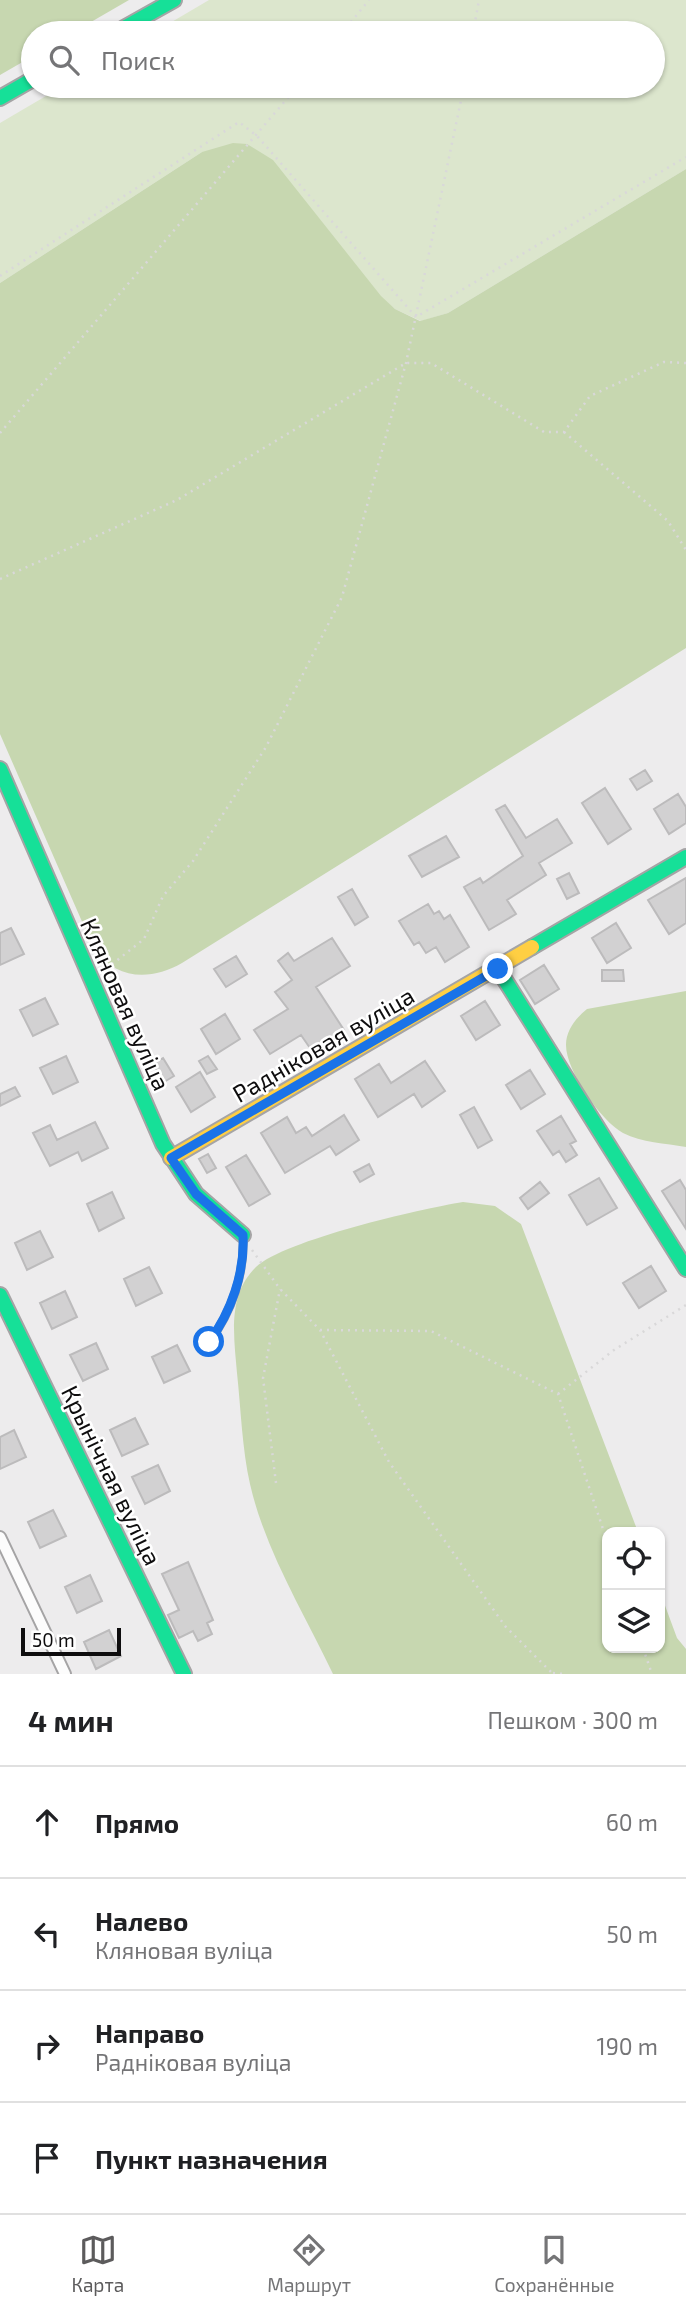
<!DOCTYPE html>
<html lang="ru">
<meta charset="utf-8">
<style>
body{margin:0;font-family:"Exo 2",sans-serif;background:#f2f2f2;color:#202124}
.controls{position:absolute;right:21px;bottom:21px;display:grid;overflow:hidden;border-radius:14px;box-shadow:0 2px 5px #0004}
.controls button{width:63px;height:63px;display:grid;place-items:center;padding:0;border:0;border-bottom:2px solid #e0e0e0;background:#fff;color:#202124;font:35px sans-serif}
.scale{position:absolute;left:21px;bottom:18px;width:100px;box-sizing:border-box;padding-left:7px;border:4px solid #0e0d0e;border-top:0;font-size:19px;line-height:24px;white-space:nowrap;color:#0e0d0e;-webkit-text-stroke:5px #fff;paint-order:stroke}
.stop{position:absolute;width:21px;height:21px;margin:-16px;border:5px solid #1a73e8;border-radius:50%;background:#fff}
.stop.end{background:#1a73e8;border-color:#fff;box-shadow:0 2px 7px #0008}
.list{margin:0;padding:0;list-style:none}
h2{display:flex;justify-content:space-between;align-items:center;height:91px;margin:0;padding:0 28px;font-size:30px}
h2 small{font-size:23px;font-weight:400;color:#757577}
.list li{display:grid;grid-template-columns:46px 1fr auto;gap:21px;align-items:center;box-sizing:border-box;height:112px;padding:0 28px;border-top:2px solid #e0e0e0}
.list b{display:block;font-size:26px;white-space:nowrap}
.list p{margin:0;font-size:23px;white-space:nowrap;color:#757577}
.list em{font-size:23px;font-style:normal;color:#757577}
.icon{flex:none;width:38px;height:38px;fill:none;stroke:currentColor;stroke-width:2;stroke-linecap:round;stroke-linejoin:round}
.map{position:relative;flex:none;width:686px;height:1674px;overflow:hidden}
.search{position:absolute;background:#fff;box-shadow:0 2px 5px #0004;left:21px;right:21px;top:21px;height:77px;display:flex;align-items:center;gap:18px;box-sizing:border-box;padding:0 24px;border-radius:38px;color:#757577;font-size:26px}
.sheet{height:539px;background:#fff}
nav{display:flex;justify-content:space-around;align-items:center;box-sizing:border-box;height:98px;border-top:2px solid #e0e0e0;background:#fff;font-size:19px;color:#757577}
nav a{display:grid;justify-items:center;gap:4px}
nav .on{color:#5c5b5c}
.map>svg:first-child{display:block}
.green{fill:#dce6cd}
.forest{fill:#c7d7b0}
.building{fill:#d2d1d2;stroke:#bcbbbc;stroke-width:2}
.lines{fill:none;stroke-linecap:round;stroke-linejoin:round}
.lane-casing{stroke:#a5a4a5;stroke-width:9}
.street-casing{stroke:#a5a4a5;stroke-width:14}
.fast-casing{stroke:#a5a4a5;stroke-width:18}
.slow-casing{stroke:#a5a4a5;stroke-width:18}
.path{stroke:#d9d8d9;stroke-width:2.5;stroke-dasharray:2 5;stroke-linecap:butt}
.lane{stroke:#fcfcfc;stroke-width:5}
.street{stroke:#fcfcfc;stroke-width:10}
.fast{stroke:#16e098;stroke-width:14}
.slow{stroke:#ffcf43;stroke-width:14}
.route{stroke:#1a73e8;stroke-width:9}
.labels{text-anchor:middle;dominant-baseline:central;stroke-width:5;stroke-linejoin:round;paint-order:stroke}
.street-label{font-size:24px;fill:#0e0d0e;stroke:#fff}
</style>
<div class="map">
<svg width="686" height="1674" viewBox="0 0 686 1674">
<rect width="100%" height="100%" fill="#edeced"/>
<path class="green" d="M209 0H686V169L448 313 421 321 395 309 202 152 0 283V123L63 86H653V33H153Z"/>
<path class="forest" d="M0 0H129L72 33H33V56L0 75Z
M233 143 247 144 273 160 381 296 395 309 420 321 448 313 686 169V648L182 963C151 981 116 980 94 949L0 734V283L202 152Z
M686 991V1147C665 1143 642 1143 623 1133 601 1121 566 1071 566 1045 566 1030 576 1018 587 1009Z
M463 1202 495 1206 521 1224 638 1532H607V1648H660V1592L677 1638 686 1649V1674H333C304 1613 265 1550 250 1484 242 1448 241 1410 237 1373 234 1337 227 1295 256 1267 285 1240 420 1209 463 1202Z"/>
<path class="building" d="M645 770 652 781 637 790 630 779Z
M605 788 631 829 608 844 582 803Z
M678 794 686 807V823L669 834 654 809Z
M505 805 526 838 557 819 572 843 539 863 546 875 507 900 516 914 489 930 464 887 480 878 483 883 523 856 496 810Z
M446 836 459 857 422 877 409 856Z
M569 873 579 893 567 899 557 879Z
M686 878V923L669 934 648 900Z
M352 889 368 917 355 925 338 897Z
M428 904 434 914 439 911 444 919 450 915 469 947 445 962 436 947 426 953 419 942 414 945 399 921Z
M616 923 631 948 607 963 592 938Z
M11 928 24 954 0 965V933Z
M332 938 350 966 316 987 344 1030 312 1051 301 1035 270 1054 254 1030 288 1009 275 992 292 980 278 961 288 953 294 961Z
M236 956 247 974 226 987 214 969Z
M544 965 559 989 535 1004 520 980Z
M602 970H623L624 981H602Z
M45 998 58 1024 33 1036 20 1010Z
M485 1001 500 1025 476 1040 461 1016Z
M225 1014 240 1039 216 1054 201 1029Z
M66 1056 78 1082 53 1094 40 1068Z
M208 1056 217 1069 207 1074 199 1061Z
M163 1058 174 1076 164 1082 153 1064Z
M425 1061 445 1091 422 1107 414 1094 378 1117 355 1079 379 1064 391 1083Z
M530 1070 545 1094 521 1109 506 1085Z
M200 1072 215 1097 191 1112 176 1087Z
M15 1087 20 1096 0 1106V1094Z
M474 1107 492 1140 478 1148 460 1115Z
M344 1115 359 1140 336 1155 330 1146 285 1173 261 1133 287 1117 296 1133 306 1127 312 1136Z
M561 1116 576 1141 570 1144 577 1155 566 1162 559 1151 553 1155 537 1131Z
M95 1122 108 1148 82 1161 78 1152 50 1166 33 1133 50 1125 57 1140Z
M208 1154 216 1168 207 1173 199 1159Z
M246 1155 270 1194 249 1206 226 1167Z
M369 1164 374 1174 360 1182 354 1172Z
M599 1178 617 1208 587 1225 569 1195Z
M680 1180 686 1190V1229L662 1191Z
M540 1182 549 1193 528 1209 520 1198Z
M112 1192 124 1218 99 1231 87 1204Z
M40 1231 53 1257 27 1270 15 1243Z
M651 1266 666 1291 639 1308 623 1283Z
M149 1267 162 1293 136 1306 124 1279Z
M65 1291 77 1317 52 1329 40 1303Z
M96 1343 108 1369 83 1381 70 1355Z
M177 1345 190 1371 164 1383 152 1357Z
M135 1418 148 1444 122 1456 110 1430Z
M14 1430 26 1457 0 1469V1437Z
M158 1465 170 1491 145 1504 132 1477Z
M53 1510 66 1536 40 1548 28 1522Z
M188 1562 213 1620 207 1623 212 1634 198 1641 193 1631 179 1638 168 1615 179 1610 162 1574Z
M90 1575 102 1601 77 1613 65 1587Z
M109 1630 121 1656 96 1669 84 1642Z"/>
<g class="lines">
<defs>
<path id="lane" d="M209 1342C232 1312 245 1273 243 1235"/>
<path id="street" d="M0 1537 65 1674"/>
<path id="fast" d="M115 33 174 0
M0 98 33 79
M0 769 163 1144 196 1194 243 1235
M532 947 686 857
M498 969 686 1269
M0 1295 184 1674"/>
<path id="slow" d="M171 1158 532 947"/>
</defs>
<use href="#lane" class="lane-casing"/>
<use href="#street" class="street-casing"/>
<use href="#fast" class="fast-casing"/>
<use href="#slow" class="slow-casing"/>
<path class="path" d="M342 33 369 0
M473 33 479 0
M0 276 239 122 257 136 416 317 686 157
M564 432 668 521 686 550
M0 433 298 86
M0 579 177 500 406 363H431L544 432H564L590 396 664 362 686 363
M101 973 144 939 163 896 193 861 266 747 342 597 406 363 464 86
M252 1250 280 1289 320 1330 389 1462 505 1626 553 1674
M320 1330 431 1331 558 1394 607 1541
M558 1394 614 1350 686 1305
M276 1483 263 1378 280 1289
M643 1648 652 1674
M553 1673 564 1674"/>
<use href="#lane" class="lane"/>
<use href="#street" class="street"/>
<use href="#fast" class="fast"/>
<use href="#slow" class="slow"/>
</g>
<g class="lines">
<path class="route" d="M209 1342C231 1312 245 1273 243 1235L196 1194 171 1158 498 969"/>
</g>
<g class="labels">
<g class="street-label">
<text transform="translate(126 1004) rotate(66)">Кляновая вуліца</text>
<text transform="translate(323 1044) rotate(-30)">Радніковая вуліца</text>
<text transform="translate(112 1475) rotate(64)">Крынічная вуліца</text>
</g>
</g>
</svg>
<div class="controls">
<button><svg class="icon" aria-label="locate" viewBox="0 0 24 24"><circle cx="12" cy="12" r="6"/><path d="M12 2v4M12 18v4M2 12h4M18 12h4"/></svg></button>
<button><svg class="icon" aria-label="layers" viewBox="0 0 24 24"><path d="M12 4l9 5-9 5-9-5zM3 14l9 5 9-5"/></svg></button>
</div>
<div class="scale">50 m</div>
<div class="stop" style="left:209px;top:1342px"></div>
<div class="stop end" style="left:498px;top:969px"></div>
<div class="search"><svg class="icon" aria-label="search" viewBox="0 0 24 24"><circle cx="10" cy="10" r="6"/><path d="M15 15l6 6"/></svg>Поиск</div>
</div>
<section class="sheet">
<h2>4 мин<small>Пешком · 300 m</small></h2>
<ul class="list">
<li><svg class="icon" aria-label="ahead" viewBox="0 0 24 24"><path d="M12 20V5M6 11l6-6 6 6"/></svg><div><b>Прямо</b></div><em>60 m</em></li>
<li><svg class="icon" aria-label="left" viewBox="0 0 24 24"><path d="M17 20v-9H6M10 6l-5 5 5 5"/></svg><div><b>Налево</b><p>Кляновая вуліца</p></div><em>50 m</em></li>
<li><svg class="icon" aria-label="right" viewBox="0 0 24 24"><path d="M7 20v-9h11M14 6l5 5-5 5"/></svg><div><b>Направо</b><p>Радніковая вуліца</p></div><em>190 m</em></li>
<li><svg class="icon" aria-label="arrive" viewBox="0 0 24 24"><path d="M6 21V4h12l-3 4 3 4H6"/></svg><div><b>Пункт назначения</b></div></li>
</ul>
</section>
<nav>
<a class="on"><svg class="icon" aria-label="map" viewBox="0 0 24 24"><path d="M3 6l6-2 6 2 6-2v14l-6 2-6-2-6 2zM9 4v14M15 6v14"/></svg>Карта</a>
<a><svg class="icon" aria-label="directions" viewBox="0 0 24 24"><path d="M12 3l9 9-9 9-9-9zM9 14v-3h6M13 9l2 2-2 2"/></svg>Маршрут</a>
<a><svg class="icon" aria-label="saved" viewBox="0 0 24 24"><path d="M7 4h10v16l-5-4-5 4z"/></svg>Сохранённые</a>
</nav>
